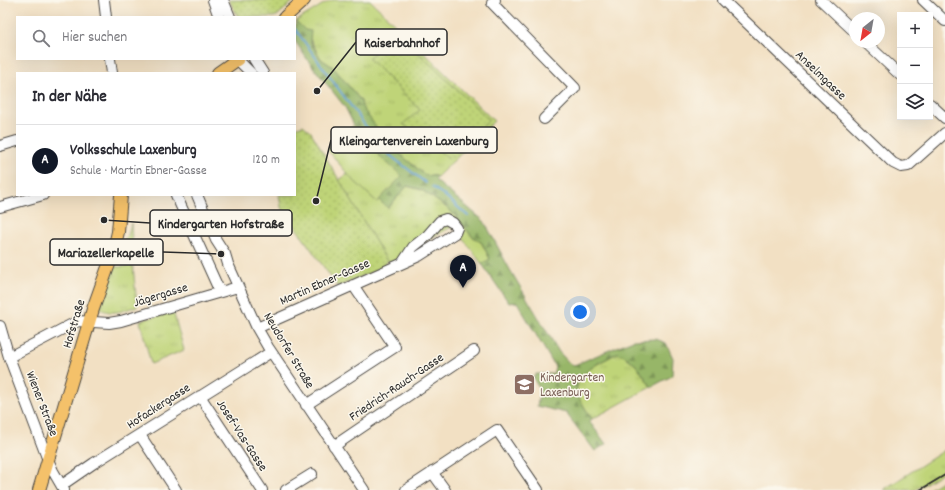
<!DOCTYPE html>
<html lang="de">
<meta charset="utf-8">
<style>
body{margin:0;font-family:Dekko,sans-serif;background:#f2f2f3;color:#2b2b33}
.controls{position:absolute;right:12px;top:12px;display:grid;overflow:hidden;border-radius:0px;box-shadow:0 4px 16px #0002}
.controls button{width:36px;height:36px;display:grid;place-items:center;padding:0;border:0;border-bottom:1px solid #e1e1e2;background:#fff;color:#2b2b33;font:20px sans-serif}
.compass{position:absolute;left:849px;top:12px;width:36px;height:36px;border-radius:50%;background:#fff;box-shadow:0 4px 16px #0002;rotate:211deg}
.you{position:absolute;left:580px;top:312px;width:14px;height:14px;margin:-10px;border:3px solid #fff;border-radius:50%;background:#1a73e8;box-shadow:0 0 0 6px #1a73e833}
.badge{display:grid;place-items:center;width:26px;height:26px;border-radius:50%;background:#111827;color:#fff;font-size:13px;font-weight:700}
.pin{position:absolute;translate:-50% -33px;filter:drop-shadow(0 1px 2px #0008)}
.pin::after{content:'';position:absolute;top:21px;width:14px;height:12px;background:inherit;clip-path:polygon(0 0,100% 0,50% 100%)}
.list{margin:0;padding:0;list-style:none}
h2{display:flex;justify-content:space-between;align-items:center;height:52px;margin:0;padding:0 16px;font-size:17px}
h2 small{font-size:13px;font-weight:400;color:#7c7c81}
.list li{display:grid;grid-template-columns:26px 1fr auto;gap:12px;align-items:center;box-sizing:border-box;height:72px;padding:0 16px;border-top:1px solid #e1e1e2}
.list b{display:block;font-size:15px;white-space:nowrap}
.list p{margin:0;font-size:13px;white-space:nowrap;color:#7c7c81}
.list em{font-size:13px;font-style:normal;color:#7c7c81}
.icon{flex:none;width:22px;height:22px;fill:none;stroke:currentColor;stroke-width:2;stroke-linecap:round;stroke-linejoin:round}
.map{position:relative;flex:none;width:945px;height:490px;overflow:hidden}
.search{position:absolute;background:#fff;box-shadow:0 4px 16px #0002;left:16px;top:16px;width:280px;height:44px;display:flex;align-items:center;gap:10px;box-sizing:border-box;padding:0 14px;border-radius:0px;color:#7c7c81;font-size:15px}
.panel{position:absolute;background:#fff;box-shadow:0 4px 16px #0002;left:16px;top:72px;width:280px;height:124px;border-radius:0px}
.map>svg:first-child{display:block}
.grass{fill:url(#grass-tufts);stroke:#758052}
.forest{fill:url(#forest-firs);stroke:#61704a}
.park{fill:url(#park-dots);stroke:#758052}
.pitch{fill:#bfd478;stroke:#758052}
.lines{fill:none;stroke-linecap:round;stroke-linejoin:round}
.stream{stroke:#61a1d4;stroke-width:2}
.minor-casing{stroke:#494642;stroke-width:12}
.major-casing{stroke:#494642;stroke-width:14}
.minor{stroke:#fff;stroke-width:10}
.major{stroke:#f4c16a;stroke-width:12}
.rail{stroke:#2b2b2b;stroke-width:2}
.labels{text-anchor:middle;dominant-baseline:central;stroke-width:3;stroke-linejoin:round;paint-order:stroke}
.street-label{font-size:13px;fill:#2b2b2b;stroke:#fbf7ec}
.education-label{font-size:13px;fill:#785e54;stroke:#fbf7ec;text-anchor:start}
.leader{fill:none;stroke:#2b2b2b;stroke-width:1.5}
.callout-dot{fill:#2b2b2b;stroke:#fbf7ec;stroke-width:1.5}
.callout{fill:#fbf7ec;stroke:#2b2b2b;stroke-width:1.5}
.callout-label{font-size:14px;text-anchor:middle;font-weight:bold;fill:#2b2b2b}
</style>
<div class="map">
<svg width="945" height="490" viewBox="0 0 945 490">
<defs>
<pattern id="grass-tufts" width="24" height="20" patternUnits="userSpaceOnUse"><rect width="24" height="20" fill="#bfd478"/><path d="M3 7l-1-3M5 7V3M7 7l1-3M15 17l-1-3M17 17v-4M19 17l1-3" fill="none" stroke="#a4b668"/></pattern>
<pattern id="forest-firs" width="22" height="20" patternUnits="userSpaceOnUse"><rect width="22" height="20" fill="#97b668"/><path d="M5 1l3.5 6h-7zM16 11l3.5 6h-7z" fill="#7b9456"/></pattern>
<pattern id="park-dots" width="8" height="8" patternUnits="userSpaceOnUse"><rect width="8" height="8" fill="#bfd478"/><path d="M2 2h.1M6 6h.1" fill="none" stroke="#a4b668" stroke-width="1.8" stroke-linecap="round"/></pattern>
</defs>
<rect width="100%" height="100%" fill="#fbf7ec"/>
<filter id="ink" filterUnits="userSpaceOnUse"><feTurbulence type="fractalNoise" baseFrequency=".025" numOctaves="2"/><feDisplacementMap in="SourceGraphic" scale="8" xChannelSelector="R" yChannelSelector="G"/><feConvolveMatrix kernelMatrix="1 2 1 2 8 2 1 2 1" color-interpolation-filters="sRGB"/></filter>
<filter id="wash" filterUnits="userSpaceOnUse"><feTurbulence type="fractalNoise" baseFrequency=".012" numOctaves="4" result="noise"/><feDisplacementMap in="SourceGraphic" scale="16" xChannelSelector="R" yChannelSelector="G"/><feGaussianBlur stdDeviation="0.9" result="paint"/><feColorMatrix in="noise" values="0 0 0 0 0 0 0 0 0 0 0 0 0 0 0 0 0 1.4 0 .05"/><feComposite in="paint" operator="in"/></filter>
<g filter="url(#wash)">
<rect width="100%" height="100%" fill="#f2e0c3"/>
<path class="grass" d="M332 0H370L494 121 437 177 432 175 426 176 388 144 361 107V101L333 67 321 59 305 30 296 21 322 5Z
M348 174 377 202 379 200 388 208 407 186 422 190 450 210 472 236 482 243 490 259 482 264 454 226C443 232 430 237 420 244 411 251 399 263 387 261L339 180Z
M131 223 133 259 119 260 117 259 120 244 128 236Z
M133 266 137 306C122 311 113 316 98 308L113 267Z
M173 311 184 350 151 364 140 321Z
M617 353C634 358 642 373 651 387L592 419C588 412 578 399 577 392 573 373 604 361 617 353Z
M945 450V471L915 490H883Z
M945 479V490H928Z"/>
<path class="forest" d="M296 21 305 30 311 31 310 41 321 59 333 67 361 101 362 107 388 144 426 176 432 175 437 177 435 180 484 221 509 268 559 352 572 366 633 340 656 339 666 343 673 358 672 376 651 387C642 373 634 358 617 353 604 361 573 373 577 392 578 399 588 412 592 419L589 421 606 444 595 451 566 413 537 406 540 390 533 378 536 374H553L555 367 517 302 509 303 482 264 490 259 482 243 472 236 450 210 422 190 407 186 388 208 379 200 401 176 376 153 354 125 345 107 309 62 295 41Z"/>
<path class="park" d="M229 0H295L277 16 273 17H238Z
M396 32 489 120 450 159 403 124 420 110 368 58Z
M303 125 311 132 387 261 385 266 338 287 281 207 279 195H295V128Z"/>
<path class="pitch" d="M354 125 376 153 402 176 377 202 351 178 327 149Z"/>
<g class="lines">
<path class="stream" d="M295 29 364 124 387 153 426 183
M432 187 444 195 468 216"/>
</g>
</g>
<g filter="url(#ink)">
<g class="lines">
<defs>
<path id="minor" d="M104 0 106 17
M213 0 219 17
M223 0 230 17
M495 0 492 3 575 88 544 119
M723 0 893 163 901 167 908 166 945 133
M821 0 855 32
M923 0 945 21
M865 42 900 75
M110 59 112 73
M237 59 251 73
M254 59 263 73
M930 104 945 118
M0 146 17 141
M176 195 220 292
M197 195 216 240 225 254 228 264 257 328 268 347 364 490
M0 207 43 195
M0 326 9 357 46 455 53 471 64 490
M257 328 419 256 455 233 457 228 453 223 446 219 440 221 427 236 413 247 403 262
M9 357 78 321 109 323 121 321 238 287
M200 396 262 490
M306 405 395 347 353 285
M140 435 176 490
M334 446 474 351
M432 472 445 490
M62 485 94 463 271 352
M286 490 312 474
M406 490 497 430 538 490"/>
<path id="major" d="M285 17 304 0
M218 73 238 59
M39 490 93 309 113 253 118 232 121 195"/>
</defs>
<use href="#minor" class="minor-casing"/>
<use href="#major" class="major-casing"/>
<use href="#minor" class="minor"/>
<use href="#major" class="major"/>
<path class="rail" d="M920 490 945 475"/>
</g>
</g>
<defs>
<symbol id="school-square" viewBox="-11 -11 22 22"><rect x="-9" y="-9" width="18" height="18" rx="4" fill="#8d6e63" stroke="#fbf7ec"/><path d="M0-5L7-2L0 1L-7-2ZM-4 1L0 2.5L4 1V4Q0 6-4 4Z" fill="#fff"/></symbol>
</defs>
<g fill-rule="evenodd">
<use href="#school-square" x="512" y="372" width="25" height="25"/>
</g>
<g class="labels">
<g class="street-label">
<text transform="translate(820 76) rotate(44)">Anselmgasse</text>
<text transform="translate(325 283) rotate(-24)">Martin Ebner-Gasse</text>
<text transform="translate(161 296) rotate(-17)">Jägergasse</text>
<text transform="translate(75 324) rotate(-73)">Hofstraße</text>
<text transform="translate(288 351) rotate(59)">Neudorfer Straße</text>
<text transform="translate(397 388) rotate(-34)">Friedrich-Rauch-Gasse</text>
<text transform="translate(41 404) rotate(69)">Wiener Straße</text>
<text transform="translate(159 407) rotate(-33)">Hofackergasse</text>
<text transform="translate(241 436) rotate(57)">Josef-Vas-Gasse</text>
</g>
<g class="education-label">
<text x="540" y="378">Kindergarten<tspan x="540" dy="15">Laxenburg</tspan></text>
</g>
</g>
<path class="leader" d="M317 91L356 42M316 201L331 140M104 220L150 223M221 254L163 252"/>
<g class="callout-dot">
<circle cx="317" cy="91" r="4"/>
<circle cx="316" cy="201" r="4"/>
<circle cx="104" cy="220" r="4"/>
<circle cx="221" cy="254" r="4"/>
</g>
<g class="callout">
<rect x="356" y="29" width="91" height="26" rx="4"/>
<rect x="331" y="127" width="166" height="26" rx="4"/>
<rect x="150" y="210" width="142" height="26" rx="4"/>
<rect x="50" y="239" width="113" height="26" rx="4"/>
</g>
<g class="callout-label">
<text x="402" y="47">Kaiserbahnhof</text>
<text x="414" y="145">Kleingartenverein Laxenburg</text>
<text x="221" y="228">Kindergarten Hofstraße</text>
<text x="106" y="257">Mariazellerkapelle</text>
</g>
</svg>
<div class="controls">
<button>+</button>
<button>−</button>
<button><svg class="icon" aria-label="layers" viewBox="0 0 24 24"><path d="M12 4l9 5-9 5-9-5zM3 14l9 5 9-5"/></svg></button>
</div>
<svg class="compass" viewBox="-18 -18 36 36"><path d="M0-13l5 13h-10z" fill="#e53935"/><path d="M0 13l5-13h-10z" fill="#7c7c81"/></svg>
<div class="you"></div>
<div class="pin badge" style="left:463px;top:288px">A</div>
<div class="search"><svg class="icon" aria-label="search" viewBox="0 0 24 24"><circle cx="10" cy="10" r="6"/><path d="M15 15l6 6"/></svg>Hier suchen</div>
<section class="panel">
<h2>In der Nähe<small></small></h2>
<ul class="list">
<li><span class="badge">A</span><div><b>Volksschule Laxenburg</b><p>Schule · Martin Ebner-Gasse</p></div><em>120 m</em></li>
</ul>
</section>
</div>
